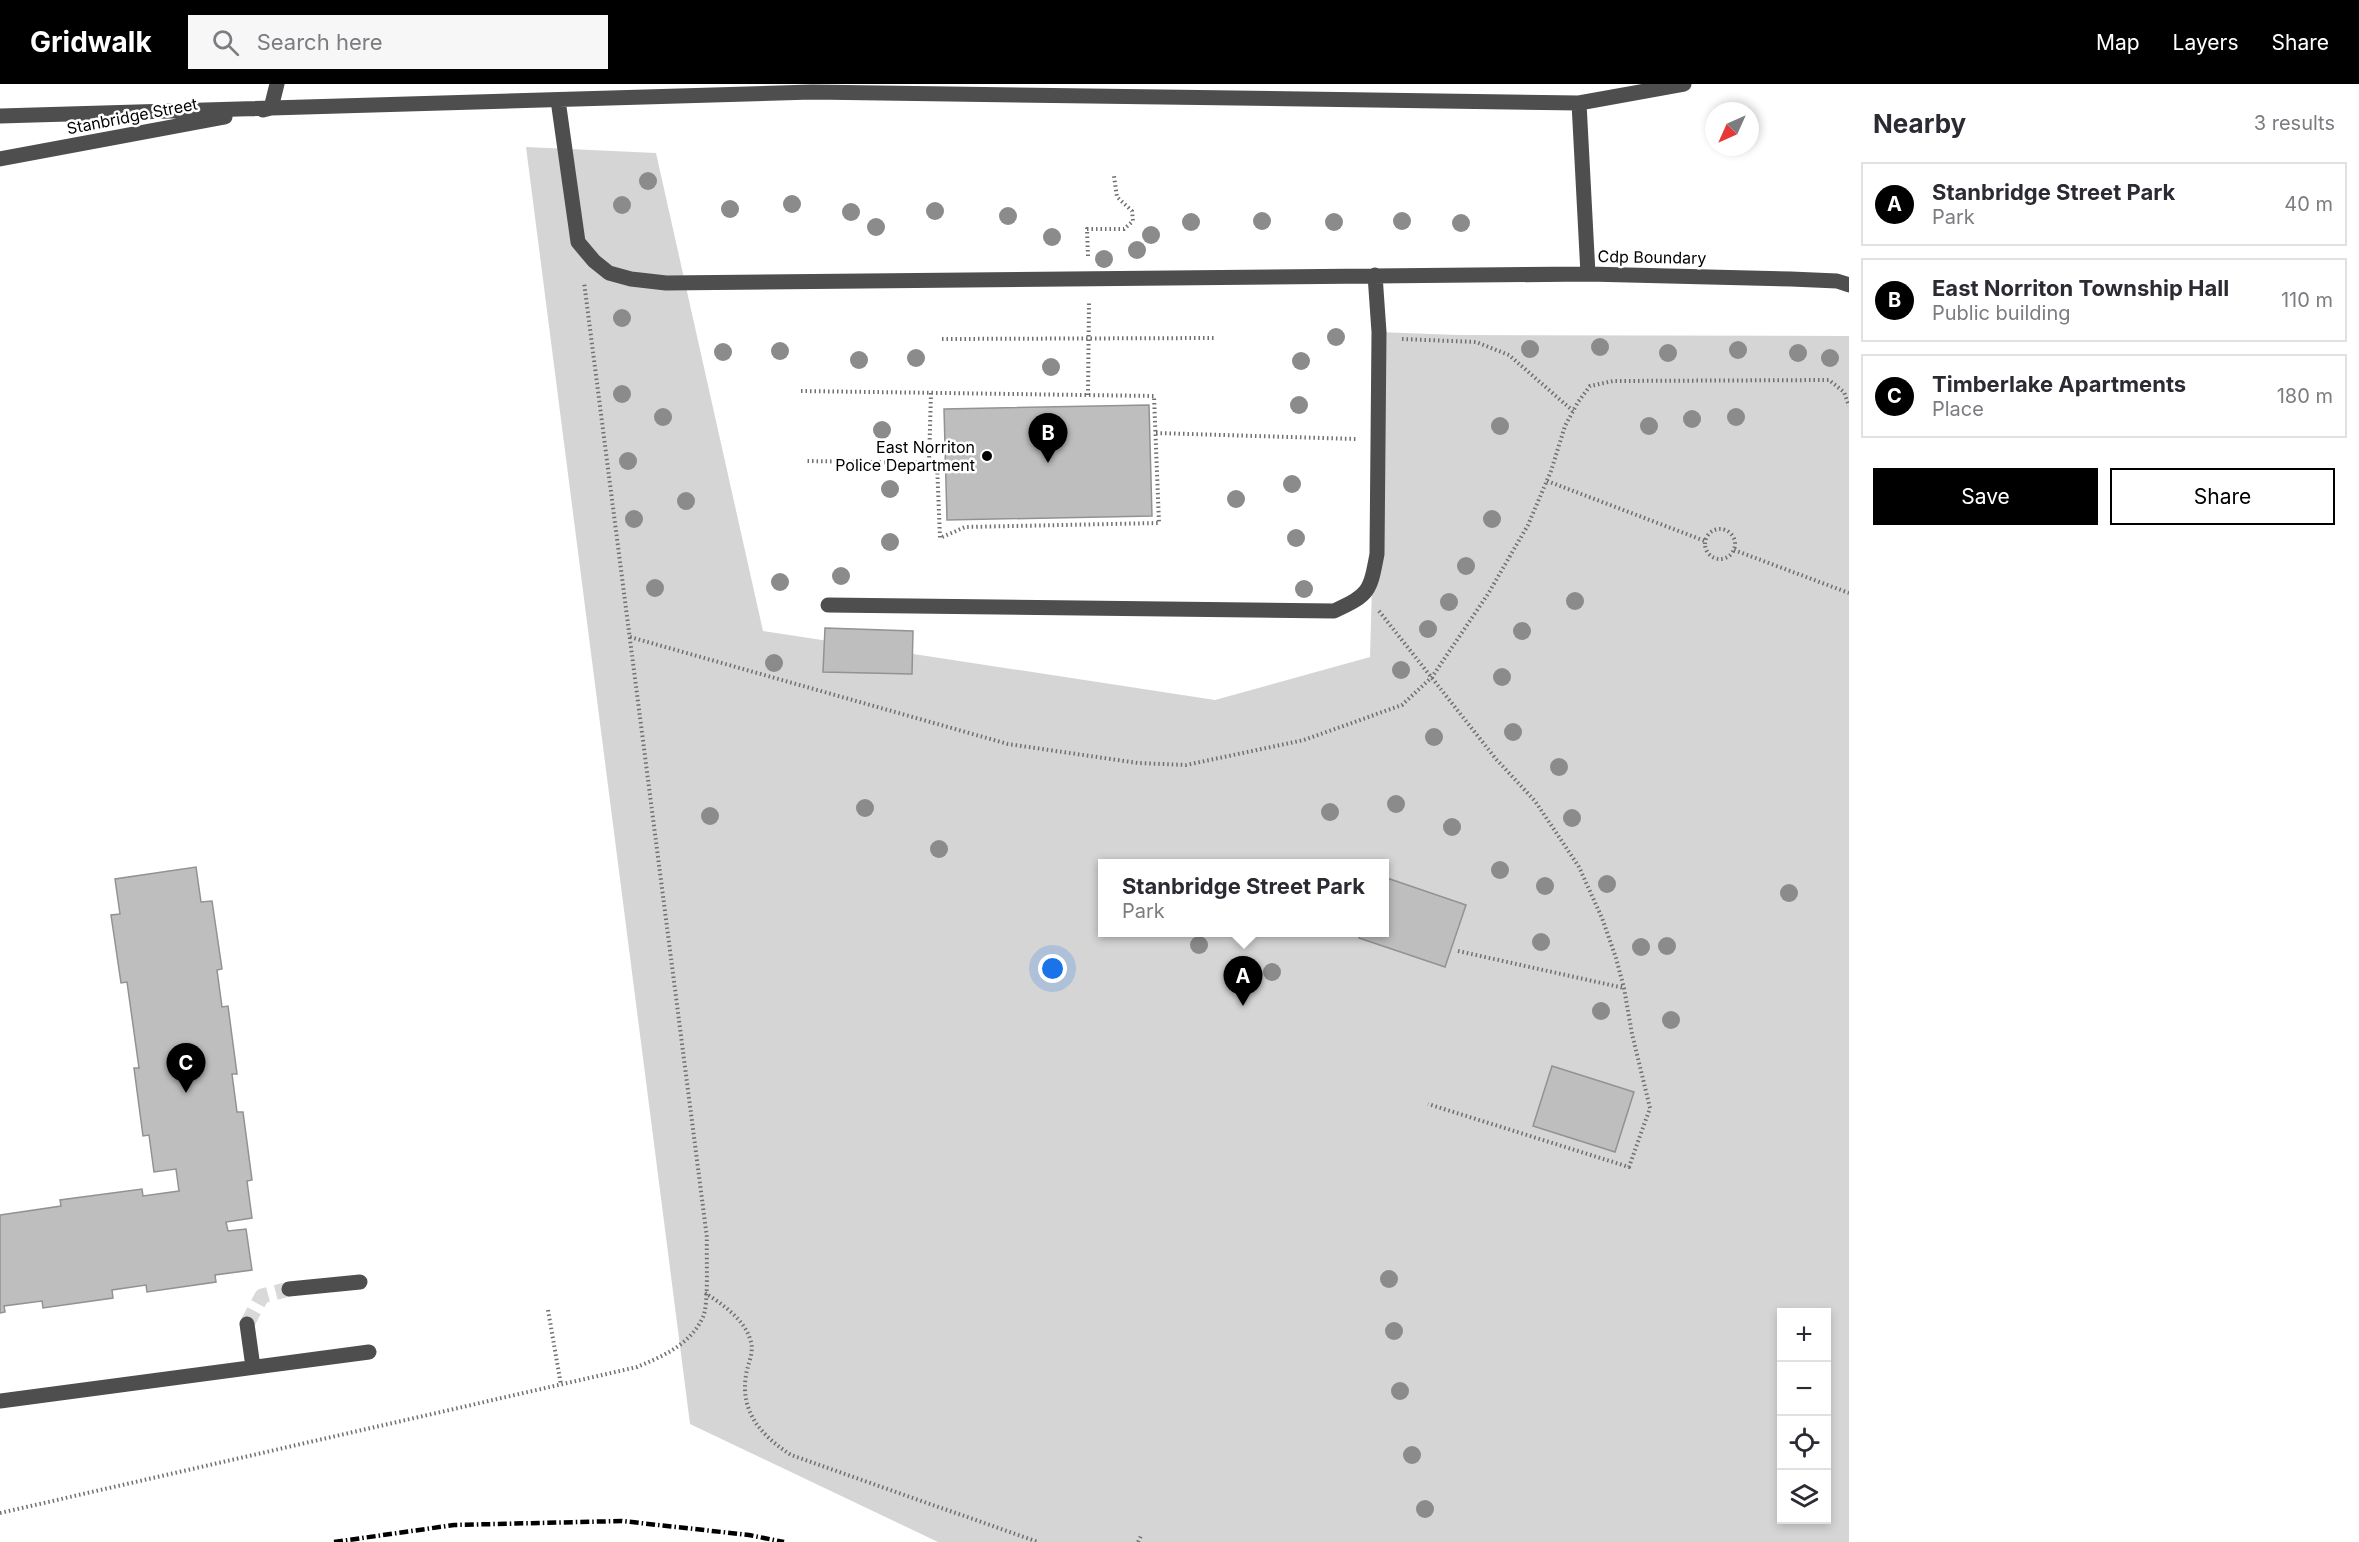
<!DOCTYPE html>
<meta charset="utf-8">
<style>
body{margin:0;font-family:Inter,sans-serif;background:#f7f7f7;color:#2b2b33}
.controls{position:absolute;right:18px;bottom:18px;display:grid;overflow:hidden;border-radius:0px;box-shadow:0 3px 9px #0003}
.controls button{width:54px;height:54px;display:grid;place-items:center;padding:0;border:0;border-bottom:2px solid #e1e1e2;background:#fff;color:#2b2b33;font:30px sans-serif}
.compass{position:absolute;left:1705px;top:18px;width:54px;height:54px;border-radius:50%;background:#fff;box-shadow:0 3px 9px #0003;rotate:225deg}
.you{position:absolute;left:1053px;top:885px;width:21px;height:21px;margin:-15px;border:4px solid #fff;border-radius:50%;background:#1a73e8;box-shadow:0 0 0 9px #1a73e833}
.badge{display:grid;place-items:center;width:39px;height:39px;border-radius:50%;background:#000;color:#fff;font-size:20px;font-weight:700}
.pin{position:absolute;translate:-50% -50px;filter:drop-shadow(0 2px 3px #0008)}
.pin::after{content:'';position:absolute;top:32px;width:21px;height:18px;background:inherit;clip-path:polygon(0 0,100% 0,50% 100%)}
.popup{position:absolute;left:1098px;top:775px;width:291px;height:78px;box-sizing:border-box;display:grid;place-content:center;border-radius:0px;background:#fff;filter:drop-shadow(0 2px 4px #0005);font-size:20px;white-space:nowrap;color:#7c7c81}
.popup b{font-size:22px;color:#2b2b33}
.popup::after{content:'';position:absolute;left:50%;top:100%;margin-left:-12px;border:12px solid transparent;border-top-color:#fff}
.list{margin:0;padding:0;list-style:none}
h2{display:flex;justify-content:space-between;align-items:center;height:78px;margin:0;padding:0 24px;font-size:26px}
h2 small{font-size:20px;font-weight:400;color:#7c7c81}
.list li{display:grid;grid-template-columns:39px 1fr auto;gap:18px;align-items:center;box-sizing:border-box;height:84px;margin:0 12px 12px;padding:0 12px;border:2px solid #e1e1e2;border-radius:0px}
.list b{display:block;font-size:22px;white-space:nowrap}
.list p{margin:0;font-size:20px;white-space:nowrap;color:#7c7c81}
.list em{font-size:20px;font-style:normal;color:#7c7c81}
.actions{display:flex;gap:12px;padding:18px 24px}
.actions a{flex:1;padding:14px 0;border:2px solid #000;border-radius:0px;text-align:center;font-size:21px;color:#000}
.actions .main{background:#000;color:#fff}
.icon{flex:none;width:33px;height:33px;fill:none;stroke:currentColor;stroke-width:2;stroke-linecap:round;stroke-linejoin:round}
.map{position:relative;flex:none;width:1849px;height:1458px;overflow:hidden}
header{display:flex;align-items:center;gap:36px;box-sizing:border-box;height:84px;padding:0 30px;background:#000;color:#fff}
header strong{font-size:28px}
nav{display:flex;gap:33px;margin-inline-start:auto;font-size:21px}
.search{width:420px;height:54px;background:#f7f7f7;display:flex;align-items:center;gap:15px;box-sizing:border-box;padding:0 21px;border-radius:0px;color:#7c7c81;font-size:22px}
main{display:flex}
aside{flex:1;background:#fff}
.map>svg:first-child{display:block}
.green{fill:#d5d5d5;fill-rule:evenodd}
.building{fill:#bebebe;stroke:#929292;stroke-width:1.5}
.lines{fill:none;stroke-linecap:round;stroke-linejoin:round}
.minor-tunnel{stroke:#d9d9d9;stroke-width:15;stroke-dasharray:15 8;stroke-linecap:butt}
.path{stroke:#707070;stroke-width:4;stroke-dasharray:1.5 3;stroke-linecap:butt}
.minor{stroke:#4e4e4e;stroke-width:15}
.rail{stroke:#000;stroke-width:4.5;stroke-dasharray:9 3 1.5 3;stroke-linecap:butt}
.tree{fill:#8b8b8b}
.poi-dot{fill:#000;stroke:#fff;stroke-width:2}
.labels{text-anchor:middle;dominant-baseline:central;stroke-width:5;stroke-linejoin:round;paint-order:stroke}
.street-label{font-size:16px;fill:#000;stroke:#fff}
.poi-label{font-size:16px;fill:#000;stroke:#fff;text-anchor:end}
</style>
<header>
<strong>Gridwalk</strong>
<div class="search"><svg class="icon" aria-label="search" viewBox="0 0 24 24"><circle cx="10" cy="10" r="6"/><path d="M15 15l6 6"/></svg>Search here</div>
<nav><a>Map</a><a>Layers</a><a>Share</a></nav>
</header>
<main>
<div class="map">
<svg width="1849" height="1458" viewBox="0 0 1849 1458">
<rect width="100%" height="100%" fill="#fff"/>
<path class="green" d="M526 63 656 69 763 547 1215 616 1370 573 1379 248 1457 251 1849 252V1458H938L690 1340ZM1102 780H1384V848H1102ZM1782 1228H1826V1436H1782Z"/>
<path class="building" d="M1149 321 1152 432 947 436 944 325Z
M825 544 913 547 912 590 823 588Z
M196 783 201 818 212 817 222 885 217 886 222 923 228 922 237 990H232L237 1028H243L252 1096 247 1097 252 1134 226 1138 228 1147 246 1145 252 1186 215 1191 216 1198 147 1208 146 1201 112 1206 113 1214 43 1224 42 1217 4 1222 5 1228 0 1229V1131L61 1122 60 1116 142 1105 143 1112 179 1107 176 1085 154 1088 149 1051 143 1052 134 984H139L127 898 121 899 111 831 120 830 115 795Z
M1384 793 1466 821 1445 883 1359 854 1361 848H1384Z
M1552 982 1634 1008 1615 1068 1533 1042Z"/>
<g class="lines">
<path class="minor-tunnel" d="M247 1240 262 1212 289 1205"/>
<path class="path" d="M1088 172 1087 145H1124L1133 137 1132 127 1117 113 1114 92
M942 255 1215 254
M1402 255 1476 258 1509 271 1573 327
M801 307 1154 312 1159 439 965 443 940 454 937 379 806 377
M1088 311 1089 219
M1156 349 1356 355
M929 378 931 309
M1547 397 1705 457
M1705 460a15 15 0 1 1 30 0a15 15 0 1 1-30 0Z
M1734 466 1849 509
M1379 527 1496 675 1535 717 1579 783 1602 834 1616 874 1624 904 1632 950 1650 1024 1629 1083 1428 1020
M630 553 1008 660 1138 679 1186 681 1304 656 1402 621 1432 593 1488 510 1528 441 1551 387 1565 342 1578 318 1590 302 1613 297 1829 296 1844 308 1849 322
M1458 867 1624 904
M705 1209C721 1219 744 1235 750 1255 755 1268 748 1278 746 1291 740 1329 762 1352 791 1371L1038 1458
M548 1226 561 1301
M0 1429 637 1283C663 1272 690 1261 703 1233 709 1221 706 1171 707 1154L584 198
M1138 1458 1141 1452"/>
<path class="minor" d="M558 16 578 158 594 177 609 189 631 195 666 199 1588 190
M1579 19 1588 190 1791 195 1837 197 1849 201
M263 26 271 24 277 0
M0 32 812 8 1579 19 1684 0
M0 75 225 33
M828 521 1334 527C1369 511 1370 508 1377 470L1379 248 1375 191
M289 1205 360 1198
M247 1240 253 1283
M0 1317 369 1268"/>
<path class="rail" d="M334 1458 454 1441 622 1437 749 1451 784 1458"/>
</g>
<g class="tree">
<circle cx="648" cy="97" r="9"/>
<circle cx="792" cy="120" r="9"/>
<circle cx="622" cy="121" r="9"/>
<circle cx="730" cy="125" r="9"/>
<circle cx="935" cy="127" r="9"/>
<circle cx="851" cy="128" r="9"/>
<circle cx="1008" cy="132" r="9"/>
<circle cx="1262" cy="137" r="9"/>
<circle cx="1402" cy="137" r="9"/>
<circle cx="1191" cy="138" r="9"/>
<circle cx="1334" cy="138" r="9"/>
<circle cx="1461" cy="139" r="9"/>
<circle cx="876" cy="143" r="9"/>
<circle cx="1151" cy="151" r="9"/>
<circle cx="1052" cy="153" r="9"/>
<circle cx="1137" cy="166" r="9"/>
<circle cx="1104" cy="175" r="9"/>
<circle cx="622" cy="234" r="9"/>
<circle cx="1336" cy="253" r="9"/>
<circle cx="1600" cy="263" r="9"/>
<circle cx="1530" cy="265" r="9"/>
<circle cx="1738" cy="266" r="9"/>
<circle cx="780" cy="267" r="9"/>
<circle cx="723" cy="268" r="9"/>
<circle cx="1668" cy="269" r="9"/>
<circle cx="1798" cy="269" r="9"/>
<circle cx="916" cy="274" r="9"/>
<circle cx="1830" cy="274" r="9"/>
<circle cx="859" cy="276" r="9"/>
<circle cx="1301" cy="277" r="9"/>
<circle cx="1051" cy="283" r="9"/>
<circle cx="622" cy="310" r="9"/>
<circle cx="1299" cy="321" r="9"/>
<circle cx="663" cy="333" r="9"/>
<circle cx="1736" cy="333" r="9"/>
<circle cx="1692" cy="335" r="9"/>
<circle cx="1500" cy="342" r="9"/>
<circle cx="1649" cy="342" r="9"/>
<circle cx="882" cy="346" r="9"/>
<circle cx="628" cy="377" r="9"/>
<circle cx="1292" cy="400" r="9"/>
<circle cx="890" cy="405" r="9"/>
<circle cx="1236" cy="415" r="9"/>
<circle cx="686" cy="417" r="9"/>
<circle cx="634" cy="435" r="9"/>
<circle cx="1492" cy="435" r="9"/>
<circle cx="1296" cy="454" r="9"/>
<circle cx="890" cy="458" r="9"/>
<circle cx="1466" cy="482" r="9"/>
<circle cx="841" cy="492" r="9"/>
<circle cx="780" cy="498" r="9"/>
<circle cx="655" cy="504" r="9"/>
<circle cx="1304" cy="505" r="9"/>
<circle cx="1575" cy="517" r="9"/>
<circle cx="1449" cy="518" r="9"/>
<circle cx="1428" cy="545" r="9"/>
<circle cx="1522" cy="547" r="9"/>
<circle cx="774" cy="579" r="9"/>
<circle cx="1401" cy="586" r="9"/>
<circle cx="1502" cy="593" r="9"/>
<circle cx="1513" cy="648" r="9"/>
<circle cx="1434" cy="653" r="9"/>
<circle cx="1559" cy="683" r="9"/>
<circle cx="1396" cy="720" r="9"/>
<circle cx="865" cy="724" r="9"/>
<circle cx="1330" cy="728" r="9"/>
<circle cx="710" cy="732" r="9"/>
<circle cx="1572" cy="734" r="9"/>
<circle cx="1452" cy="743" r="9"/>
<circle cx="939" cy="765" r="9"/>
<circle cx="1500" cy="786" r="9"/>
<circle cx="1607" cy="800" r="9"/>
<circle cx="1545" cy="802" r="9"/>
<circle cx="1789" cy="809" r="9"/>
<circle cx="1541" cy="858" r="9"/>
<circle cx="1199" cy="861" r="9"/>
<circle cx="1667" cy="862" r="9"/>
<circle cx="1641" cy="863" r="9"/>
<circle cx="1272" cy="888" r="9"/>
<circle cx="1601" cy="927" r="9"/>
<circle cx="1671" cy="936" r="9"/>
<circle cx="1389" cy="1195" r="9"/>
<circle cx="1394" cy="1247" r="9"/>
<circle cx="1400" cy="1307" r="9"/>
<circle cx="1412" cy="1371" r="9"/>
<circle cx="1425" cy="1425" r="9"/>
</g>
<circle class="poi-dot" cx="987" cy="372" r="6"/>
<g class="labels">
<g class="street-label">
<text transform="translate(132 32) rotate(-11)">Stanbridge Street</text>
<text transform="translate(1652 173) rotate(1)">Cdp Boundary</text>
</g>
<g class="poi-label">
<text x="975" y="363">East Norriton<tspan x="975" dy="18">Police Department</tspan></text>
</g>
</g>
</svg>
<div class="controls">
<button>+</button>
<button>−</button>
<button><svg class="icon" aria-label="locate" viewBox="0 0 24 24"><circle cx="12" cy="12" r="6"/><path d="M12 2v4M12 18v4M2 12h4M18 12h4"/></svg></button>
<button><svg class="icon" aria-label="layers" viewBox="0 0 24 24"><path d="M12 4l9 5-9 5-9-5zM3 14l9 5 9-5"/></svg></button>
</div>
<svg class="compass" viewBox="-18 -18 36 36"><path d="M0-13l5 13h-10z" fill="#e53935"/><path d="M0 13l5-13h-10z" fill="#7c7c81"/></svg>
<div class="you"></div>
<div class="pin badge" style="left:1243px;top:922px">A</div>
<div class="popup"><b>Stanbridge Street Park</b>Park</div>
<div class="pin badge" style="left:1048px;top:379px">B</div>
<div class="pin badge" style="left:186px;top:1009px">C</div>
</div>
<aside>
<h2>Nearby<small>3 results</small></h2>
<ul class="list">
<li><span class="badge">A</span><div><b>Stanbridge Street Park</b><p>Park</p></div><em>40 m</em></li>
<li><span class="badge">B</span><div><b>East Norriton Township Hall</b><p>Public building</p></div><em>110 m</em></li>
<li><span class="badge">C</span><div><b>Timberlake Apartments</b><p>Place</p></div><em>180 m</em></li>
</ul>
<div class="actions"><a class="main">Save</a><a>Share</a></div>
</aside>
</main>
